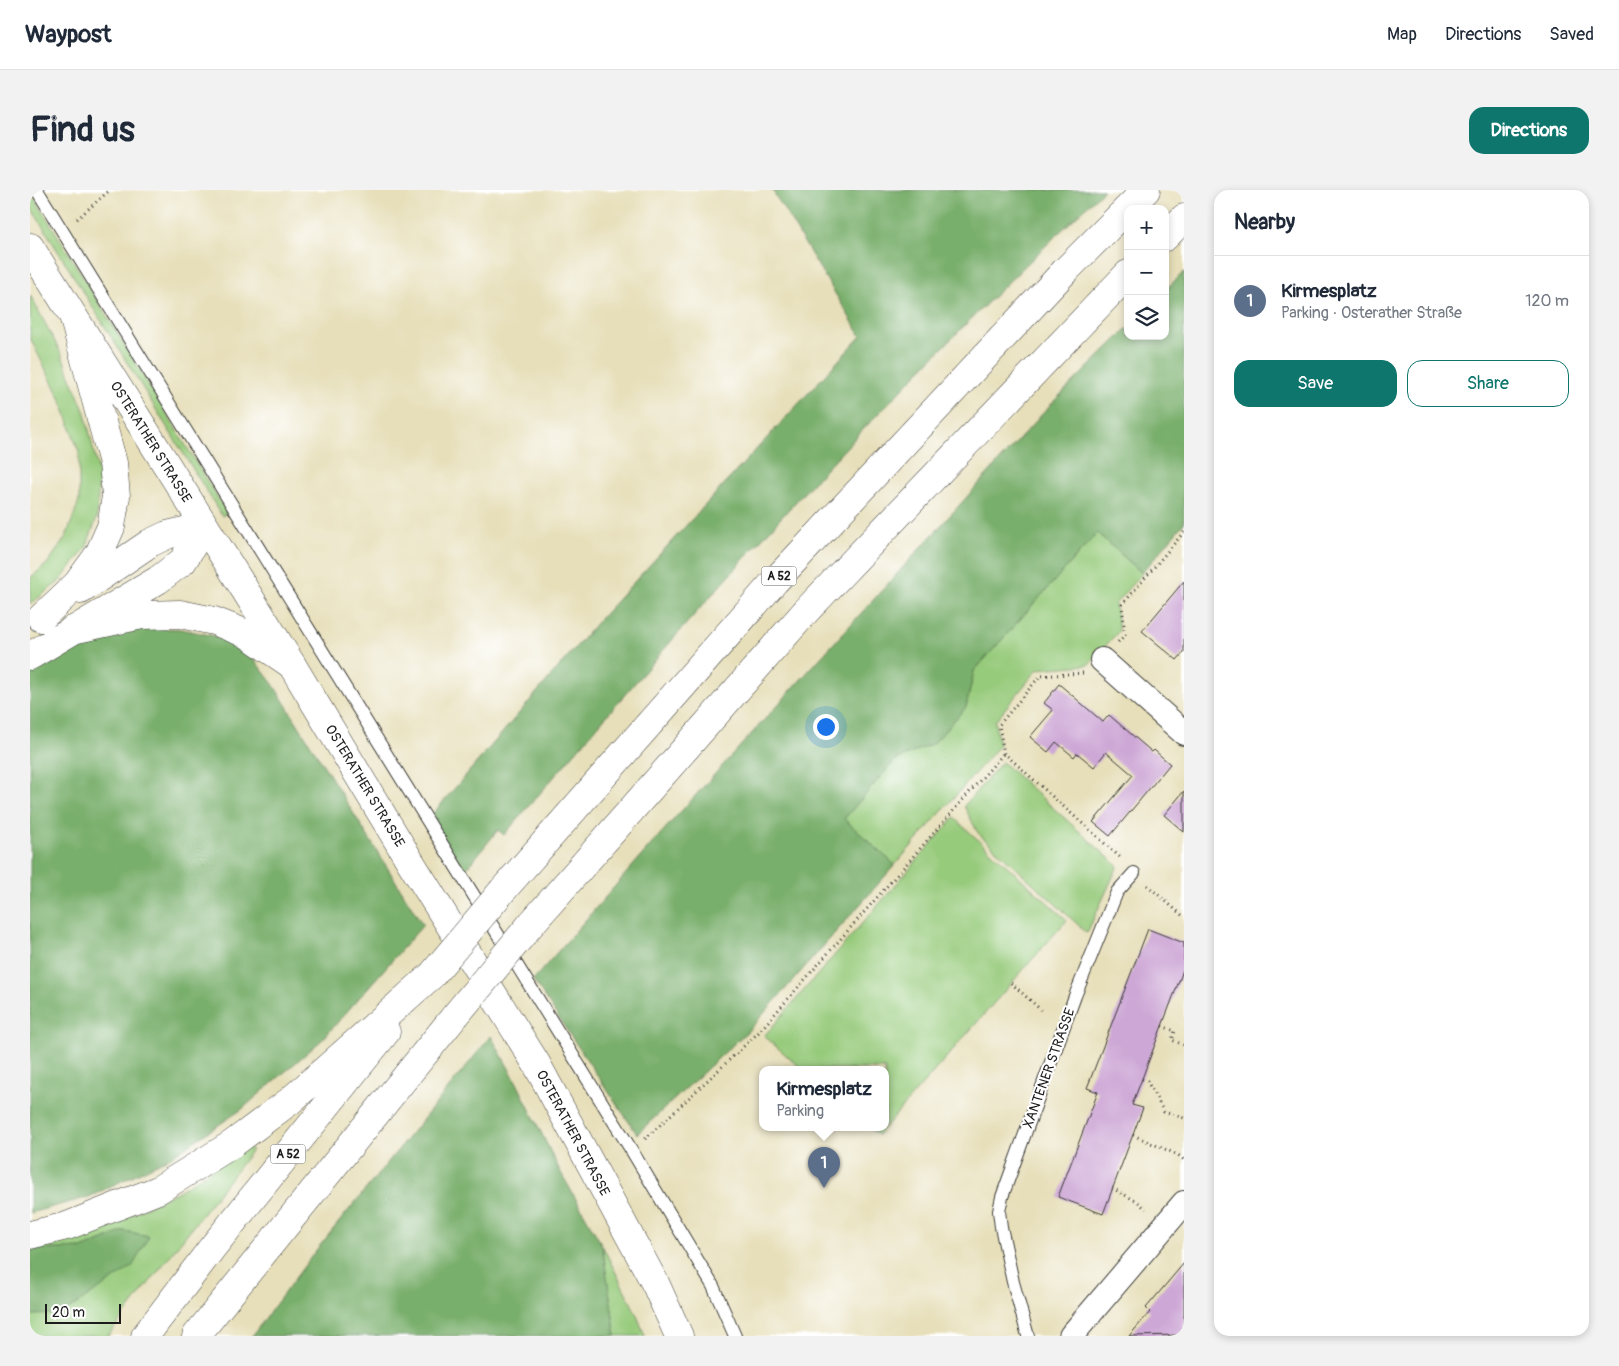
<!DOCTYPE html>
<meta charset="utf-8">
<style>
body{margin:0;font-family:Pangolin,sans-serif;background:#f2f2f3;color:#1f2937}
.controls{position:absolute;right:15px;top:15px;display:grid;overflow:hidden;border-radius:10px;box-shadow:0 2px 8px #0003}
.controls button{width:45px;height:45px;display:grid;place-items:center;padding:0;border:0;border-bottom:1px solid #e0e1e3;background:#fff;color:#1f2937;font:25px sans-serif}
.scale{position:absolute;left:15px;bottom:12px;width:76px;box-sizing:border-box;padding-left:5px;border:2px solid #1c1c1c;border-top:0;font-size:14px;line-height:18px;white-space:nowrap;color:#1c1c1c;-webkit-text-stroke:4px #fff;paint-order:stroke}
.you{position:absolute;left:795px;top:536px;width:18px;height:18px;margin:-12px;border:4px solid #fff;border-radius:50%;background:#1a73e8;box-shadow:0 0 0 8px #1a73e833}
.badge{display:grid;place-items:center;width:32px;height:32px;border-radius:50%;background:#0f766e;color:#fff;font-size:16px;font-weight:700}
.pin{position:absolute;translate:-50% -41px;filter:drop-shadow(0 1px 2px #0008)}
.pin::after{content:'';position:absolute;top:26px;width:18px;height:15px;background:inherit;clip-path:polygon(0 0,100% 0,50% 100%)}
.popup{position:absolute;left:729px;top:876px;width:130px;height:65px;box-sizing:border-box;display:grid;place-content:center;border-radius:10px;background:#fff;filter:drop-shadow(0 1px 4px #0005);font-size:16px;white-space:nowrap;color:#747a83}
.popup b{font-size:19px;color:#1f2937}
.popup::after{content:'';position:absolute;left:50%;top:100%;margin-left:-10px;border:10px solid transparent;border-top-color:#fff}
.list{margin:0;padding:0;list-style:none}
h2{display:flex;justify-content:space-between;align-items:center;height:65px;margin:0;padding:0 20px;font-size:21px}
h2 small{font-size:16px;font-weight:400;color:#747a83}
.list li{display:grid;grid-template-columns:32px 1fr auto;gap:15px;align-items:center;box-sizing:border-box;height:90px;padding:0 20px;border-top:1px solid #e0e1e3}
.list b{display:block;font-size:19px;white-space:nowrap}
.list p{margin:0;font-size:16px;white-space:nowrap;color:#747a83}
.list em{font-size:16px;font-style:normal;color:#747a83}
.actions{display:flex;gap:10px;padding:15px 20px}
.actions a{flex:1;padding:11px 0;border:1px solid #0f766e;border-radius:15px;text-align:center;font-size:18px;color:#0f766e}
.actions .main{background:#0f766e;color:#fff}
.icon{flex:none;width:28px;height:28px;fill:none;stroke:currentColor;stroke-width:2;stroke-linecap:round;stroke-linejoin:round}
.map{position:relative;flex:none;width:1154px;height:1146px;overflow:hidden;border-radius:15px}
header{display:flex;align-items:center;gap:30px;box-sizing:border-box;height:70px;padding:0 25px;background:#fff;border-bottom:1px solid #e0e1e3}
header strong{font-size:24px}
nav{display:flex;gap:28px;margin-inline-start:auto;font-size:18px}
.intro{display:flex;align-items:center;justify-content:space-between;box-sizing:border-box;height:120px;padding:0 30px}
h1{margin:0;font-size:35px}
.button{padding:12px 22px;border-radius:15px;background:#0f766e;color:#fff;font-size:18px;font-weight:700}
main{display:flex;gap:30px;padding:0 30px}
aside{flex:1;background:#fff;border-radius:15px;box-shadow:0 2px 8px #0003}
.map>svg:first-child{display:block}
.green{fill:#97cb7c;stroke:#5a744c}
.forest{fill:#79af6c;stroke:#4a6644}
.building{fill:#cda7d6}
.lines{fill:none;stroke-linecap:round;stroke-linejoin:round}
.service-casing{stroke:#3a3934;stroke-width:14}
.minor-casing{stroke:#3a3934;stroke-width:26}
.secondary-casing{stroke:#3a3934;stroke-width:29}
.motorway-casing{stroke:#3a3934;stroke-width:29}
.path{stroke:#3a3934;stroke-width:3;stroke-dasharray:1 4;stroke-linecap:butt}
.service{stroke:#fff;stroke-width:12}
.minor{stroke:#fff;stroke-width:24}
.secondary{stroke:#fff;stroke-width:28}
.motorway{stroke:#fff;stroke-width:28}
.motorway-bridge-casing{stroke:#3a3934;stroke-width:29;stroke-linecap:butt}
.motorway-bridge{stroke:#fff;stroke-width:28}
.labels{text-anchor:middle;dominant-baseline:central;stroke-width:4;stroke-linejoin:round;paint-order:stroke}
.shield{fill:#fff;stroke:#606060;stroke-width:1}
.shield-label{font-size:12px;font-weight:bold;fill:#1c1c1c}
.street-label{font-size:14px;fill:#1c1c1c;stroke:#fff}
</style>
<header>
<strong>Waypost</strong>
<nav><a>Map</a><a>Directions</a><a>Saved</a></nav>
</header>
<div class="intro"><h1>Find us</h1><a class="button">Directions</a></div>
<main>
<div class="map">
<svg width="1154" height="1146" viewBox="0 0 1154 1146">
<rect width="100%" height="100%" fill="#fff"/>
<filter id="ink" filterUnits="userSpaceOnUse"><feTurbulence type="fractalNoise" baseFrequency=".02" numOctaves="2"/><feDisplacementMap in="SourceGraphic" scale="10" xChannelSelector="R" yChannelSelector="G"/><feConvolveMatrix kernelMatrix="1 2 1 2 8 2 1 2 1" color-interpolation-filters="sRGB"/></filter>
<filter id="wash" filterUnits="userSpaceOnUse"><feTurbulence type="fractalNoise" baseFrequency=".0096" numOctaves="4" result="noise"/><feDisplacementMap in="SourceGraphic" scale="20" xChannelSelector="R" yChannelSelector="G"/><feGaussianBlur stdDeviation="1.12" result="paint"/><feColorMatrix in="noise" values="0 0 0 0 0 0 0 0 0 0 0 0 0 0 0 0 0 1.4 0 .05"/><feComposite in="paint" operator="in"/></filter>
<g filter="url(#wash)">
<rect width="100%" height="100%" fill="#e7dfba"/>
<path class="green" d="M0 1 28 46 197 323 192 326 0 16Z
M0 105 31 163 55 223 69 284 67 327 56 358 29 392 0 414V388L17 374 36 347 49 311V263L32 212 0 148Z
M1067 343 1112 383 1085 414 1089 441 1058 475 1008 479 965 531 969 556 865 675 814 629 864 571 904 553 936 517 944 481Z
M972 572 1088 676 1057 743 948 643 934 616Z
M924 628 1037 730 848 945 838 937H855V879H772L734 846Z
M217 957 222 960 78 1146H0V1125L32 1123 119 1046 94 1041 54 1058 2 1060 80 1035 147 1002Z
M572 1055 606 1123 615 1146H586Z"/>
<path class="forest" d="M742 0H1074C948 119 827 242 712 371 631 461 553 554 474 645L468 640 434 682 400 627 569 430 831 146Z
M1154 82V333L1112 383 1067 343 944 481 936 517 904 553 864 571 814 629 865 675 721 838 607 944 503 790 634 640 1025 210 1098 138V146H1135V100Z
M118 438 151 439 185 446 219 463 243 494 393 735 293 849 211 920 139 968 59 1007 0 1023V484L35 463 85 444Z
M461 846 487 893 530 981 572 1055 586 1146H222L287 1059Z
M94 1041 119 1046 102 1077 32 1124 0 1125V1060L54 1058Z"/>
<g id="blocks">
<path class="building" d="M1154 391V462L1147 470 1112 441Z
M1029 494 1073 532 1079 525 1122 562 1124 560 1140 574 1080 646 1063 632 1103 585 1076 562 1064 577 1047 563 1044 567 1026 552 1018 562 1000 547 1023 520 1014 513Z
M1154 601V642L1134 625Z
M1118 739 1154 753V778L1102 915 1113 918 1073 1024 1028 1007 1068 902 1057 898Z
M1154 1073V1145L1099 1146 1120 1122 1116 1118Z"/>
</g>
</g>
<g filter="url(#ink)">
<use href="#blocks" fill-opacity="0" stroke="#3a3934" stroke-width="1"/>
<g class="lines">
<defs>
<path id="service" d="M7 0 602 961 683 1096 705 1146
M998 1146 983 1092 971 1037 969 1021 972 1007 1045 806 1087 702 1104 683"/>
<path id="minor" d="M1072 470 1154 543
M1041 1146 1154 1013"/>
<path id="secondary" d="M0 57 262 475 383 676 506 873 626 1095 649 1146"/>
<path id="motorway" d="M1135 47 1154 28
M51 400 120 353 137 345 174 336
M11 428 47 394 69 364 81 337 86 306 83 273 44 129
M42 440 112 425 150 424 184 431 217 444 262 475
M0 466 128 390 153 371 174 336
M473 700 745 391 1035 81 1116 0
M502 733 777 420 1098 84
M0 1045 37 1036 128 1000 201 955 260 911 402 785
M115 1146 182 1058 356 842
M166 1146 425 826"/>
</defs>
<use href="#service" class="service-casing"/>
<use href="#minor" class="minor-casing"/>
<use href="#secondary" class="secondary-casing"/>
<use href="#motorway" class="motorway-casing"/>
<path class="path" d="M47 29 80 0
M1088 452 1095 445 1092 415 1154 342
M1053 483 1010 486 969 535 974 563 1092 669
M1117 695 1154 727
M1152 782 1154 783
M981 793 1011 820
M1132 836 1145 841 1142 850 1154 855
M1112 889 1117 891 1134 922 1154 928
M1103 945 1148 965 1154 970
M615 949 728 843 974 563
M1082 998 1108 1012 1116 1019"/>
<use href="#service" class="service"/>
<use href="#minor" class="minor"/>
<use href="#secondary" class="secondary"/>
<use href="#motorway" class="motorway"/>
<defs>
<path id="motorway-bridge" d="M402 785 473 700
M425 826 502 733"/>
</defs>
<use href="#motorway-bridge" class="motorway-bridge-casing"/>
<use href="#motorway-bridge" class="motorway-bridge"/>
</g>
</g>
<g class="labels">
<g class="shield">
<rect x="731.5" y="376.5" width="35" height="19" rx="4"/>
<rect x="240.5" y="954.5" width="35" height="19" rx="4"/>
</g>
<g class="shield-label">
<text x="749" y="386">A 52</text>
<text x="258" y="964">A 52</text>
</g>
<g class="street-label">
<text transform="translate(121 252) rotate(58)">OSTERATHER STRASSE</text>
<text transform="translate(335 596) rotate(59)">OSTERATHER STRASSE</text>
<text transform="translate(1019 878) rotate(-70)">XANTENER STRASSE</text>
<text transform="translate(543 943) rotate(62)">OSTERATHER STRASSE</text>
</g>
</g>
</svg>
<div class="controls">
<button>+</button>
<button>−</button>
<button><svg class="icon" aria-label="layers" viewBox="0 0 24 24"><path d="M12 4l9 5-9 5-9-5zM3 14l9 5 9-5"/></svg></button>
</div>
<div class="scale">20 m</div>
<div class="you"></div>
<div class="pin badge" style="left:794px;top:998px;background:#5c6f8a">1</div>
<div class="popup"><b>Kirmesplatz</b>Parking</div>
</div>
<aside>
<h2>Nearby<small></small></h2>
<ul class="list">
<li><span class="badge" style="background:#5c6f8a">1</span><div><b>Kirmesplatz</b><p>Parking · Osterather Straße</p></div><em>120 m</em></li>
</ul>
<div class="actions"><a class="main">Save</a><a>Share</a></div>
</aside>
</main>
